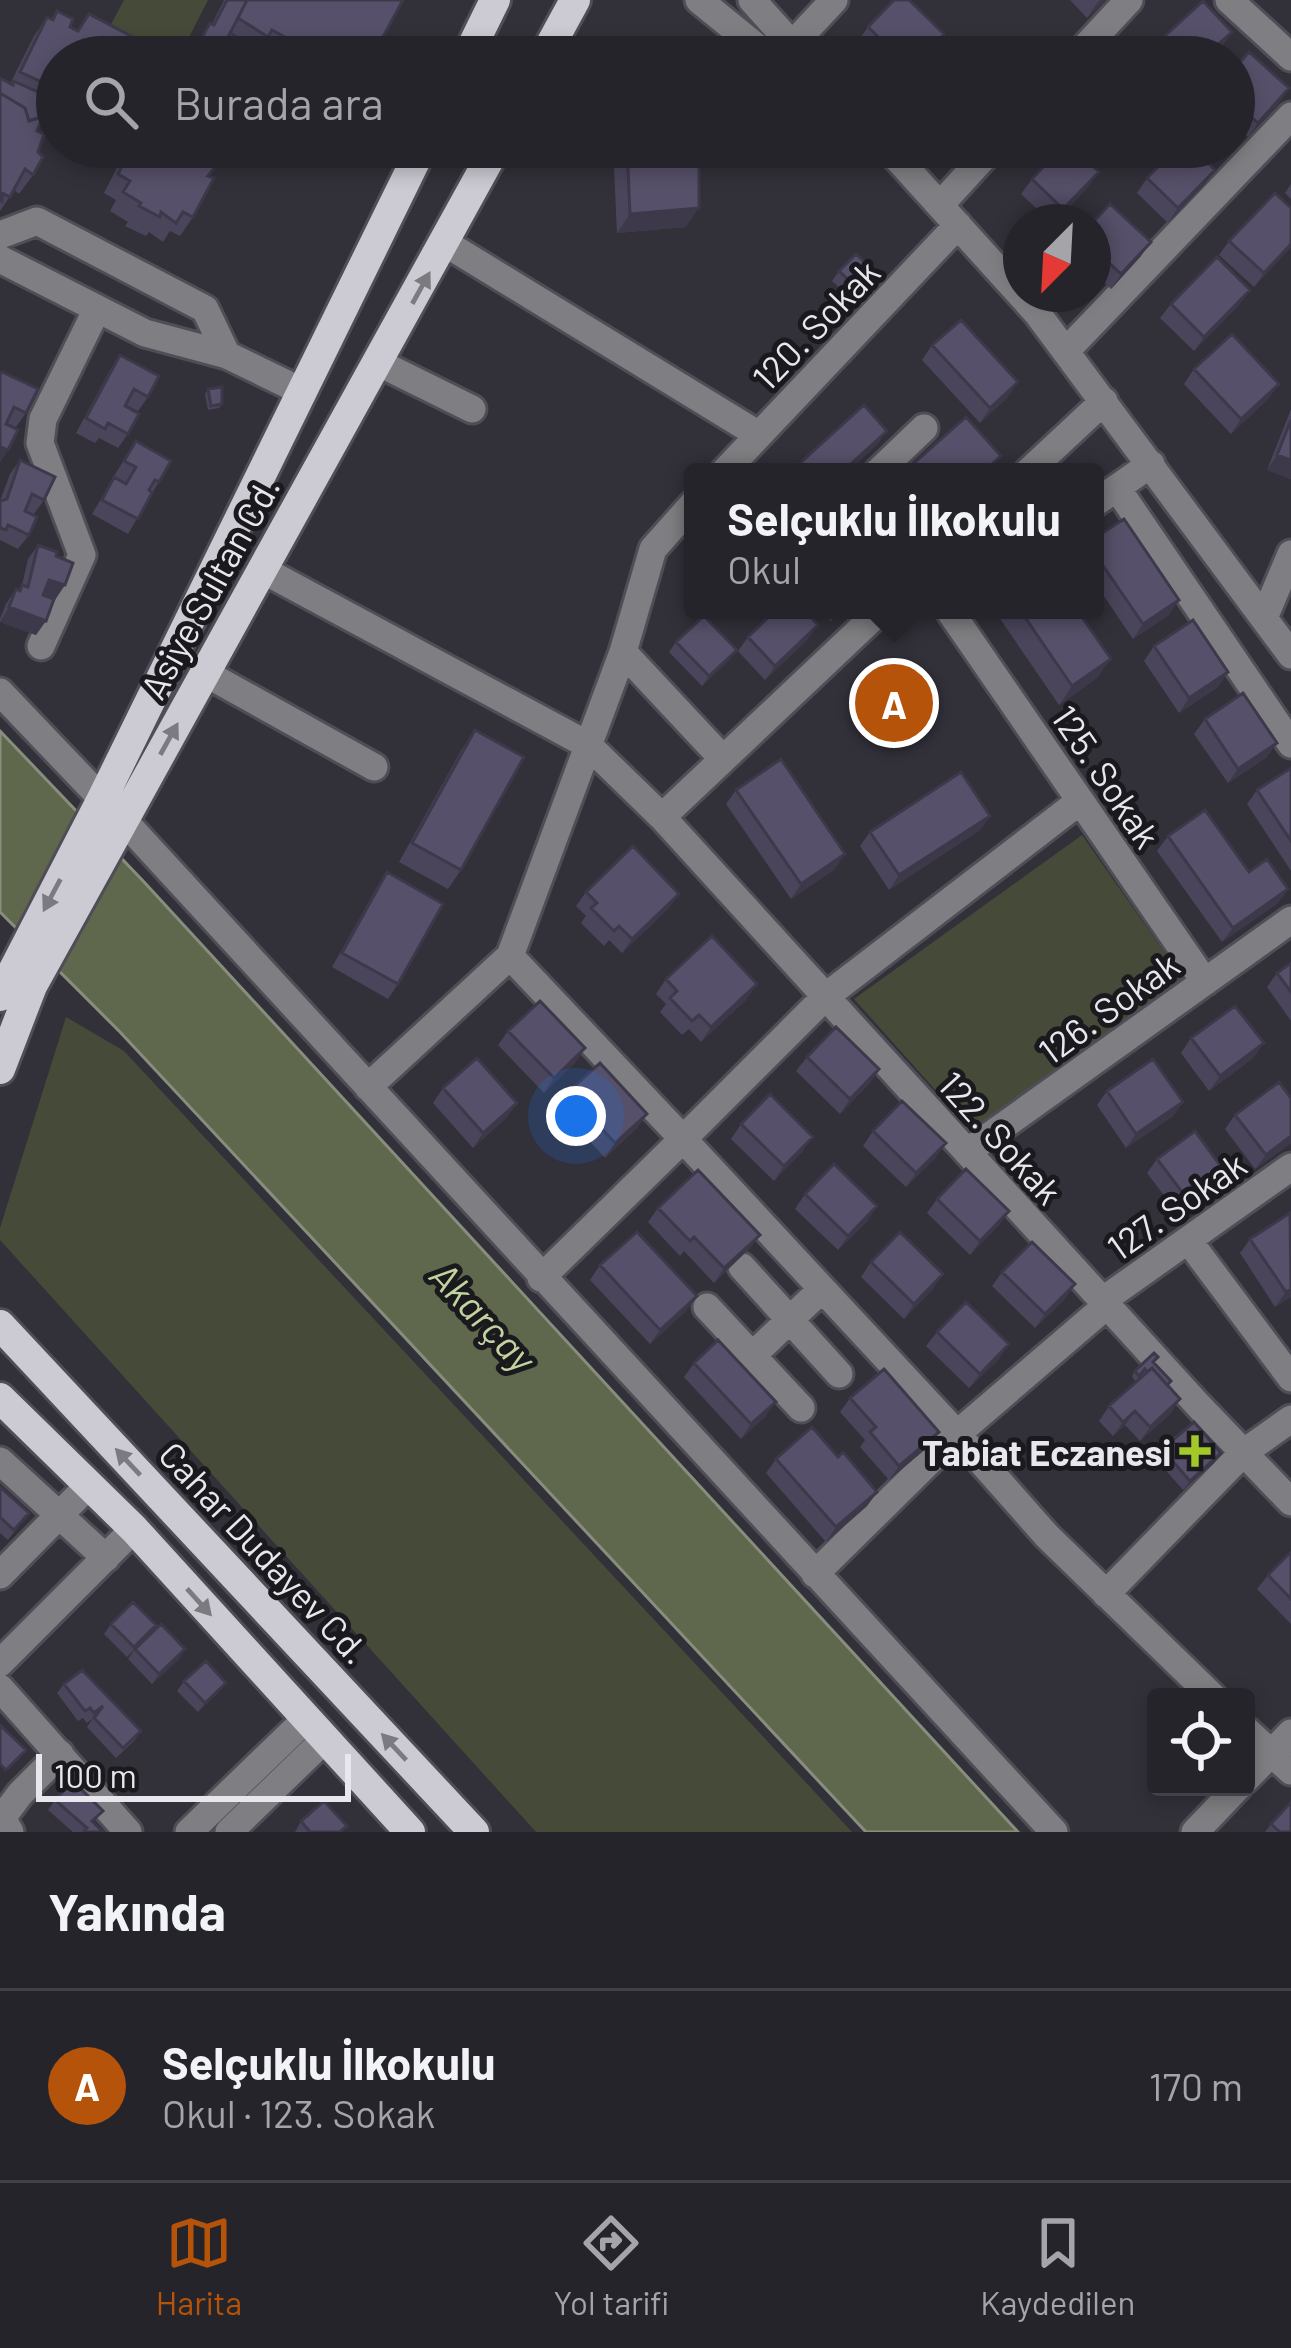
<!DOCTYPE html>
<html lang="tr">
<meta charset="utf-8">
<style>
body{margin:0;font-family:Barlow,sans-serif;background:#323037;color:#f1f3f6}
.controls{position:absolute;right:36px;bottom:36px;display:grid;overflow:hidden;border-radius:12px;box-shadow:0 6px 18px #0003}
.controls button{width:108px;height:108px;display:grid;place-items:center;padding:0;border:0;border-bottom:3px solid #424147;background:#26242b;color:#f1f3f6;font:60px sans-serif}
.compass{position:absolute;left:1003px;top:204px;width:108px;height:108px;border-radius:50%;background:#26242b;box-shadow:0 6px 18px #0003;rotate:204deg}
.scale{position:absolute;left:36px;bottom:30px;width:315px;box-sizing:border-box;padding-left:12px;border:6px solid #e8e7ed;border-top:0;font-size:33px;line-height:42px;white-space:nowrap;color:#e8e7ed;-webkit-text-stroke:9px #1a191d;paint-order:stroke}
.you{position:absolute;left:576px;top:1116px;width:42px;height:42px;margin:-30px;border:9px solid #fff;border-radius:50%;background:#1a73e8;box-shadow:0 0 0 18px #1a73e833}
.badge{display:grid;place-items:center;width:78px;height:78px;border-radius:50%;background:#b45309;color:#fff;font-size:39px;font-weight:700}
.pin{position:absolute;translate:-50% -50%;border:6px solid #fff;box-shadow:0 3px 12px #0006}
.popup{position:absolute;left:684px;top:463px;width:420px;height:156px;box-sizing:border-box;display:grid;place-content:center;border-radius:12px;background:#26242b;filter:drop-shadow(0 3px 9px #0005);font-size:39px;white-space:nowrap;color:#a4a4a9}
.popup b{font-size:45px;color:#f1f3f6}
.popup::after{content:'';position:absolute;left:50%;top:100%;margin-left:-24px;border:24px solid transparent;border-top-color:#26242b}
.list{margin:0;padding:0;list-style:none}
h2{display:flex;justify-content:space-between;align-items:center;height:156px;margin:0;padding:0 48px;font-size:51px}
h2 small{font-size:39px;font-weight:400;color:#a4a4a9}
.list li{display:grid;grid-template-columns:78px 1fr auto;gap:36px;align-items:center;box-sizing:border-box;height:192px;padding:0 48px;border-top:3px solid #424147}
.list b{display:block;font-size:45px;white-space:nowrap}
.list p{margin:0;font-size:39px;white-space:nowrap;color:#a4a4a9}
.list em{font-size:39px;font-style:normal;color:#a4a4a9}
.icon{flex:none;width:66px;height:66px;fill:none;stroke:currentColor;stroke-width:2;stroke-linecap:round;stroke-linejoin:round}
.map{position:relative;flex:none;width:1291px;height:1832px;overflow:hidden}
.search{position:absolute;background:#26242b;box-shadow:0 6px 18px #0003;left:36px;right:36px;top:36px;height:132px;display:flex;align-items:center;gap:30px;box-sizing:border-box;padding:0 42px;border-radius:66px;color:#a4a4a9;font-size:45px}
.sheet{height:348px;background:#26242b}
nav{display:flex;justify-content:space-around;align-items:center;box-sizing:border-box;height:168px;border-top:3px solid #424147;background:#26242b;font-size:33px;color:#a4a4a9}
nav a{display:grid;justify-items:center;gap:6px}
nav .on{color:#b45309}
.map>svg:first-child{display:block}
.green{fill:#454b38}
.water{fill:#5f684d;stroke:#888e7d;stroke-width:3}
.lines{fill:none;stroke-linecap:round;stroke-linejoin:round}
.minor-casing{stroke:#4f4d56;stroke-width:33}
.major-casing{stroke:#4f4d56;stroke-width:36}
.minor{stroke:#7f7e82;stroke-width:27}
.major{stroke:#cccad3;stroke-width:30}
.wall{fill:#4b455b}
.shaded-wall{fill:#3d384a}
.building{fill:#57506a;stroke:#3d384a;stroke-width:3}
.oneway{fill:#7c7a81}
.poi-dot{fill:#a2c927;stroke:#1a191d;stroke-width:4.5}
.labels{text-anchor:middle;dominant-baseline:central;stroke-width:10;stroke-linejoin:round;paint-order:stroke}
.street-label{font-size:36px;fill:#e8e7ed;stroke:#1a191d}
.poi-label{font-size:36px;font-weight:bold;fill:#e8e7ed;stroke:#1a191d;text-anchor:end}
.water-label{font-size:39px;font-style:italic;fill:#c1d39f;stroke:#1a191d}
</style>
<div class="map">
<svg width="1291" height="1832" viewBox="0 0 1291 1832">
<rect width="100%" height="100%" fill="#323039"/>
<path class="green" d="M124 0H208L179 57H158L107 32Z
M1082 835 1186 983 972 1131 854 999Z
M66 1017 124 1051 852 1832H536L0 1240V1228Z"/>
<path class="water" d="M0 731 145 883 1018 1832H866L120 1032 0 912Z"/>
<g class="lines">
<defs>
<path id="minor" d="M699 0 769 57
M752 0 803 57
M1229 0 1291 57
M792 45 834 0
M1076 57 1129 0
M887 147 1037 313 1291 655
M940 205 993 147
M0 235 37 221 205 309 227 355
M445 243 759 435
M0 259 145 333 227 355 301 391
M1066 351 1291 116
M379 363 472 409
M724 472 958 225
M878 472 924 428
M1028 472 1104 401
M1117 488 1291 744
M1095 503 1151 464
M693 504 653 549 623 652 723 759
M263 570 588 745 662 817 1197 1404 1291 1502
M949 610 1205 982
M1264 618 1291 554
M41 646 82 555 40 443 43 419 97 309
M205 673 374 767
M0 692 102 799
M1080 801 825 997 683 1139 957 1434 1106 1306
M662 817 881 610
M124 821 1054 1832
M368 1087 510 956
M967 1152 1291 920
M1188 1240 1291 1378
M742 1267 839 1374
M541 1278 683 1139 510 956 623 652
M1102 1301 1291 1167
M707 1307 801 1408
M752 1356 822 1289
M0 1461 106 1558
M815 1574 957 1434 1047 1536 1213 1697
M0 1575 89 1485
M1106 1594 1243 1453 1291 1419
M0 1663 134 1529
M0 1688 128 1832
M1246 1730 1291 1771
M1246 1779 1291 1733
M10 1832 2 1818 20 1794 60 1754
M189 1832 305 1720
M229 1832 323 1741
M1195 1832 1238 1787"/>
<path id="major" d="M467 57 495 0
M544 57 575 0
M0 996 102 799 422 147
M0 1069 32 986 496 147
M0 1325 474 1832
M0 1398 134 1529 410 1832"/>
</defs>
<use href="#minor" class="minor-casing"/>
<use href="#major" class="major-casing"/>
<use href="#minor" class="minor"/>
<use href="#major" class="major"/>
</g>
<path class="wall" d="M224 0H403L372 57H273L259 49 254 56 247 52 244 57H232L221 52 218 57H192L190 56 200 38 210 23 212 24Z
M1070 0H1105L1087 18Z
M57 11 70 27 171 57H57V125L43 118 37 131 38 152 33 175 19 194 14 190 0 211V78L10 84 34 36 47 17 51 19Z
M868 27 944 34 925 57H874L858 41Z
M1234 69 1289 88 1279 103 1248 137 1234 125Z
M101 147H208L209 176 193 217 180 236 170 231 163 242 149 232 146 236 125 226 128 222 110 211 116 200 104 193 122 158Z
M613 147H699L686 227 617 233Z
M1099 157 1091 165 1099 172 1088 187 1055 222H1051L1021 194 1032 179Z
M1215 170 1205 184 1168 223 1137 193 1147 178Z
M1291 184V199L1285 193Z
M1093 222 1141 256 1111 289 1093 272Z
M1229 241 1291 247 1254 287 1219 255Z
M839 271 864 278 847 295 832 281Z
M1171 304H1240L1194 351 1160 318Z
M932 345 1008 397 980 423 922 360Z
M120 355 148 397 138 411 126 405 128 434 118 448 99 438 95 443 76 433 110 370Z
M1194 369 1279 384 1269 398 1231 434 1184 384Z
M0 374 26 413 16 427 7 423 8 450 0 462Z
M208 389 222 404 219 408 208 410 205 394Z
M1291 409V479L1267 470Z
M136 441 171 461 128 534 92 514 114 477 125 483V482L114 476Z
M20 460 44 500 34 514 29 535 18 549 0 540V501L10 474Z
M1095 538 1169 615 1133 639 1095 583Z
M38 545 56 556 55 600 36 635 0 622V619L6 604 16 589 19 590 22 585 28 559Z
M821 610H842L831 621Z
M994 610H1077L1097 678 1059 705Z
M748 637 808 639 765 680 738 651Z
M676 642 737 650 730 659 702 686 669 652Z
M1154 646 1228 672 1218 687 1179 713 1144 661Z
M1205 719 1267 757 1228 783 1194 734Z
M475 730 461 870 448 889 399 862 462 749Z
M1291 768V871L1247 804 1257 790Z
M736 790 835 869 791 899 726 804Z
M990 816 980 830 889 890 860 846 870 832Z
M1168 836 1249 872 1288 889 1278 903 1222 942 1157 851Z
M387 872 398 984 388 999 332 967 377 887Z
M586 892 669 908 622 953 609 940 604 946 581 923 586 916 576 906Z
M1291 963V1021L1267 987 1277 973Z
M666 979 747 999 701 1042 689 1029 682 1035 660 1012 666 1004 656 994Z
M508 1031 585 1048 575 1063 544 1093 498 1045Z
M1191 1038 1264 1043 1253 1058 1209 1091 1181 1053Z
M807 1057 879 1069 869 1084 840 1114 796 1071Z
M443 1088 517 1103 506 1118 473 1148 433 1103Z
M1107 1091 1183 1102 1173 1116 1126 1148 1097 1105Z
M568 1092 647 1114 637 1128 605 1158 558 1106Z
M1235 1115 1291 1143 1255 1169 1225 1129Z
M741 1124 803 1151 774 1181 731 1139Z
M873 1131 946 1143 935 1158 906 1187 863 1146Z
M1157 1159 1228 1176 1218 1191 1181 1218 1147 1173Z
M805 1194 877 1206 867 1221 838 1250 795 1209Z
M937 1199 1009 1211 999 1225 970 1255 927 1213Z
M658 1208 760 1235 749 1249 714 1283 684 1251 680 1256 648 1222Z
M1291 1215V1297L1275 1307 1240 1253 1250 1239Z
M871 1262 933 1289 904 1319 861 1277Z
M600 1265 687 1310 650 1344 590 1280Z
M1002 1272 1065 1299 1035 1328 992 1286Z
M937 1332 999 1359 969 1388 926 1346Z
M1154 1361 1171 1381 1168 1386 1180 1399 1170 1414 1140 1441 1125 1425 1113 1436 1099 1421 1109 1406 1143 1375 1135 1381 1132 1376 1135 1371Z
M694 1363 766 1416 741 1439 684 1377Z
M850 1398 939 1432 929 1446 889 1480 860 1447 865 1440 840 1412Z
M1162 1449 1214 1463 1183 1490 1156 1459Z
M838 1457 877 1492 867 1506 826 1542 766 1473 776 1459Z
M0 1487 29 1513 8 1540 0 1533Z
M1291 1552V1624L1257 1589 1268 1575Z
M111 1624 156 1625 149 1635 127 1657 104 1634Z
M135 1649H185L179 1659 152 1684 128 1659Z
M184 1681 219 1692 198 1712 177 1691Z
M64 1684 141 1731 134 1741 116 1758 87 1727 93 1718 87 1723 83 1718 78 1721 57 1693Z
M55 1800 94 1823 103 1832H73L48 1810Z
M301 1821 343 1832H295Z
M1271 1824 1291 1832H1265Z"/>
<path class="shaded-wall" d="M1100 0H1105L1087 18 1097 3Z
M1232 32 1222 47 1210 57H1204Z
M1289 88 1279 103 1248 137 1258 123Z
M1215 170 1205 184 1168 223 1178 208Z
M1099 172 1088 187 1054 222 1063 209Z
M699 208 686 227 617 233 630 214Z
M1151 242 1141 256 1111 289 1121 274Z
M1291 244V247L1254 287 1264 273Z
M1250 290 1240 304 1194 351 1204 337Z
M1018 382 1008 397 980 423 990 408Z
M1279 384 1269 398 1231 434 1241 419Z
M887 431 877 445 848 472H842Z
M0 447 8 450 0 462Z
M1277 455 1291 460V479L1267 470Z
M49 580 65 585 55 600 39 594Z
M1179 600 1169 615 1133 639 1143 624Z
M9 607 46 621 36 635 0 622Z
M818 625 808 639 765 680 775 666Z
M737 650 730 659 702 686 709 676Z
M1111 659 1097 678 1059 705 1072 686Z
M1228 672 1218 687 1179 713 1189 698Z
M1277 743 1267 757 1228 783 1238 769Z
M990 816 980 830 889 890 899 875Z
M845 854 835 869 791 899 801 884Z
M1288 889 1278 903 1222 942 1233 928Z
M679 894 669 908 622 953 632 939Z
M757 984 747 999 701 1042 711 1027Z
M1264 1043 1253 1058 1209 1091 1220 1076Z
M585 1048 575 1063 544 1093 554 1078Z
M879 1069 869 1084 840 1114 850 1099Z
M1183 1102 1173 1116 1126 1148 1136 1134Z
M517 1103 506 1118 473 1148 483 1133Z
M647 1114 637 1128 605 1158 615 1143Z
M1291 1136V1143L1255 1169 1266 1155Z
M813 1137 803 1151 774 1181 784 1166Z
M946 1143 935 1158 906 1187 916 1173Z
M1228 1176 1218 1191 1181 1218 1191 1204Z
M877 1206 867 1221 838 1250 848 1236Z
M1009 1211 999 1225 970 1255 980 1241Z
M760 1235 749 1249 714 1283 724 1268Z
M943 1274 933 1289 904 1319 914 1304Z
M1075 1284 1065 1299 1035 1328 1045 1314Z
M1291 1289V1297L1275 1307 1286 1292Z
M697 1296 687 1310 650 1344 660 1330Z
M1009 1344 999 1359 969 1388 980 1374Z
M1180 1399 1170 1414 1140 1441 1150 1427Z
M776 1402 766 1416 741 1439 751 1424Z
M1135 1411 1125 1425 1113 1436 1123 1422Z
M939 1432 929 1446 889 1480 899 1466Z
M1221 1453 1214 1463 1183 1490 1190 1481Z
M877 1492 867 1506 826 1542 836 1527Z
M185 1649 179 1659 152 1684 159 1674Z
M226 1683 219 1692 198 1712 205 1703Z"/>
<path class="building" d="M227 0H247L218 57H197L205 45 200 41 210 23 214 25Z
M247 0H403L372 57H321L272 30 268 37 238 18Z
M894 0H909L944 34 921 57H899L868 27Z
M1203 1 1232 32 1204 57H1142Z
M57 11 73 19 70 27 78 31 89 14 171 57H57V99L48 95 53 87 20 72 47 17 53 20Z
M230 33 251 46 245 56 223 47Z
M1012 42 1026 57H995Z
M1249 52 1289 88 1258 123 1234 101V69Z
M0 78 13 85V81L47 96 39 118 29 121 25 108 0 93Z
M0 93 25 108 29 121 43 116 37 131 44 134 38 152 43 157 33 175 25 169 10 197 2 193V201L0 200Z
M132 147 214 148 212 154 222 158 208 176 214 178 193 217 183 212 176 223 161 212 160 217 139 206 141 203 123 192 130 181 118 174Z
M627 147H699V208L630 214Z
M1062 147H1105L1089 163 1099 172 1063 209 1032 179Z
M1177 147H1192L1215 170 1178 208 1147 178Z
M1275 193 1291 208V244L1264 273 1229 241Z
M1110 204 1151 242 1121 274 1093 248V222Z
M856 254 871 268 854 285 839 271Z
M1217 257 1250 290 1204 337 1171 304Z
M961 320 1018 382 990 408 932 345Z
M1232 334 1279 384 1241 419 1194 369Z
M120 355 159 376 148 397 134 389 125 406 139 414 128 434 108 423 105 429 86 418Z
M2 372 38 389 26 413 14 407 6 424 18 430 8 450 0 447V375Z
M222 387V404L211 406 208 389Z
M864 405 887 431 842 472H802L797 466Z
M966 417 1001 456 983 472H904Z
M1291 420V460L1277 455Z
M136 441 171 461 159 482 155 480 149 490 152 493 138 519 102 500 114 477 126 484 136 467 124 461Z
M20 460 55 477 44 500 32 494 25 511 37 517 29 535 8 525 6 530 0 528V501L7 499Z
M1124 519 1179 600 1143 624 1095 554V538Z
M38 545 57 552 56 556 73 563 65 585 49 580 43 595 54 599 46 621 9 607 16 589 20 591 22 585 28 587Z
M776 610H804L818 625 775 666 748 637Z
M1020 610H1077L1111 659 1072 686Z
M704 616 737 650 709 676 676 642Z
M1193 620 1228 672 1189 698 1154 646Z
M1243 693 1277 743 1238 769 1205 719Z
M475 730 524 757 461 870 412 843Z
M781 759 845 854 801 884 736 790Z
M1291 768V841L1257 790Z
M961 772 990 816 899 875 870 832Z
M1205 810 1249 872 1267 859 1288 889 1233 928 1168 836Z
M633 846 679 894 632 939 619 926 614 931 591 908 597 903 586 892Z
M387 872 443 904 398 984 342 953Z
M712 936 757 984 711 1027 699 1015 692 1021 670 998 677 991 666 979Z
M1291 963V992L1277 973Z
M540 1001 585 1048 554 1078 508 1031Z
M1235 1006 1264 1043 1220 1076 1191 1038Z
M836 1027 879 1069 850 1099 807 1057Z
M477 1058 517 1103 483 1133 443 1088Z
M1153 1059 1183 1102 1136 1134 1107 1091Z
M600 1063 647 1114 615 1143 568 1092Z
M1279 1082 1291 1098V1136L1266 1155 1235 1115Z
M770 1094 813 1137 784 1166 741 1124Z
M902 1101 946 1143 916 1173 873 1131Z
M1195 1131 1228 1176 1191 1204 1157 1159Z
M834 1164 877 1206 848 1236 805 1194Z
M966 1169 1009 1211 980 1241 937 1199Z
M698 1170 760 1235 724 1268 694 1237 690 1241 658 1208Z
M1290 1213 1291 1289 1286 1292 1250 1239Z
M637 1232 697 1296 660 1330 600 1265Z
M900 1232 943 1274 914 1304 871 1262Z
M1032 1242 1075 1284 1045 1314 1002 1272Z
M966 1302 1009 1344 980 1374 937 1332Z
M718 1340 776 1402 751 1424 694 1363Z
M1154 1353 1158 1357 1153 1362 1171 1381 1167 1385 1152 1368 1147 1372 1145 1369 1139 1376 1135 1371Z
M1152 1368 1180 1399 1150 1427 1135 1411 1123 1422 1109 1406Z
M884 1369 939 1432 899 1466 870 1432 876 1427 850 1398Z
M1194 1422 1221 1453 1190 1481 1162 1449Z
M812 1427 838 1457 843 1452 877 1492 836 1527 776 1459Z
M0 1487 29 1513 14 1530 0 1517Z
M1291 1552V1599L1268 1575Z
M133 1602 156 1625 134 1647 111 1624Z
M161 1624 185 1649 159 1674 135 1649Z
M206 1661 226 1683 205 1703 184 1681Z
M82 1670 141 1731 123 1748 94 1718 103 1706 94 1713 90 1708 85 1711 64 1684Z
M0 1725 26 1750 6 1770 0 1764Z
M73 1781 103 1811 92 1821 103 1832H84L87 1828 55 1800Z
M324 1801 347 1826 340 1832H310L301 1821Z
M1291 1802V1832H1280L1271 1824Z"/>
<defs><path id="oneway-solid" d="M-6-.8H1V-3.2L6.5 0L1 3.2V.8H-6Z" transform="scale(3)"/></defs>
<g class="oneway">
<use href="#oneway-solid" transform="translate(421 288) rotate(-61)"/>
<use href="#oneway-solid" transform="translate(169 739) rotate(-61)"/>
<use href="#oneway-solid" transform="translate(52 895) rotate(118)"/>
<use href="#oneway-solid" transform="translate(128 1462) rotate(-133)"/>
<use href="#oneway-solid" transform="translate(199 1602) rotate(48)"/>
<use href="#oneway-solid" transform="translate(394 1747) rotate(-133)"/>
</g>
<path class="poi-dot" d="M1189 1433h12v12h12v12h-12v12h-12v-12h-12v-12h12z"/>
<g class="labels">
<g class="street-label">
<text transform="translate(815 324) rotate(-46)">120. Sokak</text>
<text transform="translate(209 587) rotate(-61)">Asiye Sultan Cd.</text>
<text transform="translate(1107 776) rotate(56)">125. Sokak</text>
<text transform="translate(1108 1007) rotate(-36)">126. Sokak</text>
<text transform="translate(1001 1137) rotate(48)">122. Sokak</text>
<text transform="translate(1176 1205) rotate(-35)">127. Sokak</text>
<text transform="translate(265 1552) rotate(47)">Cahar Dudayev Cd.</text>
</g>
<g class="poi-label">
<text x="1171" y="1451">Tabiat Eczanesi</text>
</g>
<g class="water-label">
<text transform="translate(484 1316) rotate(47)">Akarçay</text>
</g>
</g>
</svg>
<div class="controls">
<button><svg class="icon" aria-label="locate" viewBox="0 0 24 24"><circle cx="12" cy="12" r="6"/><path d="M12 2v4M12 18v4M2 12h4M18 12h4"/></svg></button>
</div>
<svg class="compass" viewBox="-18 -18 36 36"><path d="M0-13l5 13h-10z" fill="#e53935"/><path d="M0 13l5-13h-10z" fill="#a4a4a9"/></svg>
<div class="scale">100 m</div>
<div class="you"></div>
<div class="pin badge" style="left:894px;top:703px">A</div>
<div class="popup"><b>Selçuklu İlkokulu</b>Okul</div>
<div class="search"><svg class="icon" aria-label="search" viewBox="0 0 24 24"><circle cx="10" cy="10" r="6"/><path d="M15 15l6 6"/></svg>Burada ara</div>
</div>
<section class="sheet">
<h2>Yakında<small></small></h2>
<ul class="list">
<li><span class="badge">A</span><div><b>Selçuklu İlkokulu</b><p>Okul · 123. Sokak</p></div><em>170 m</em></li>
</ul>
</section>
<nav>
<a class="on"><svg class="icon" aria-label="map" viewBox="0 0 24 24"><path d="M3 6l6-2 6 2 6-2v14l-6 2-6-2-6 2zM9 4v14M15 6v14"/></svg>Harita</a>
<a><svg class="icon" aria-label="directions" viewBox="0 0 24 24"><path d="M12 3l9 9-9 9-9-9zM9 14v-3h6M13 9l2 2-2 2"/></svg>Yol tarifi</a>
<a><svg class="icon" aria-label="saved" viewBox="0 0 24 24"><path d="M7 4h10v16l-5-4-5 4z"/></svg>Kaydedilen</a>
</nav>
